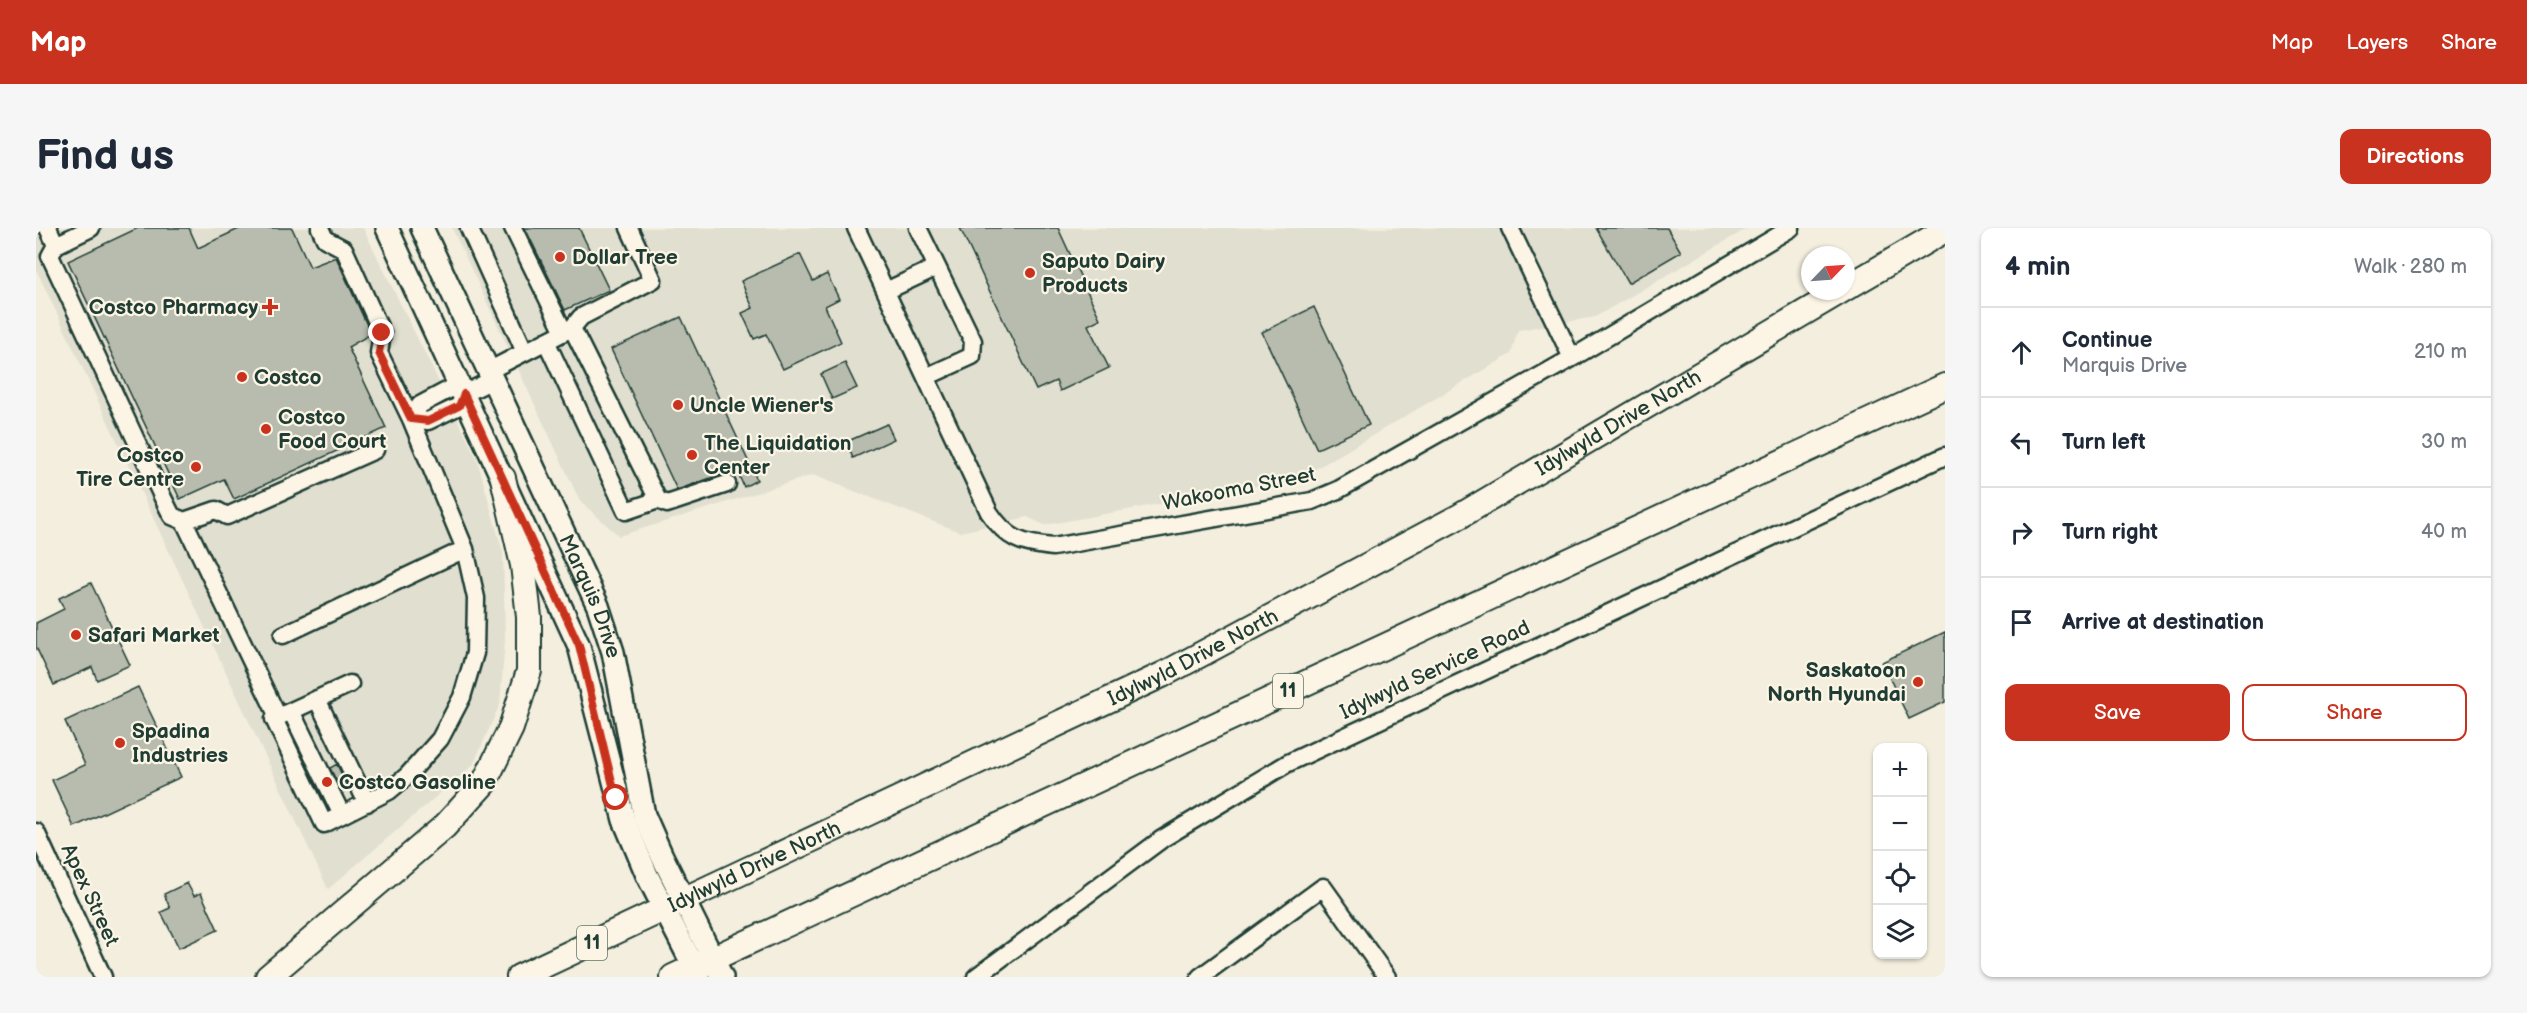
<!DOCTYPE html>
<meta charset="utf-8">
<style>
body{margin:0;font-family:"Balsamiq Sans",sans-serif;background:#f6f6f7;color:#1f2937}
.controls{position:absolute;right:18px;bottom:18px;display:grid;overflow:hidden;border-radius:12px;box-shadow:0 2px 4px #0004}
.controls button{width:54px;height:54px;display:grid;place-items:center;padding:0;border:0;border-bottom:2px solid #e0e1e3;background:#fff;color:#1f2937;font:30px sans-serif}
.compass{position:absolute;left:1765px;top:18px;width:54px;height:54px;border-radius:50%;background:#fff;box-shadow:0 2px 4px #0004;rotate:65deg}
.stop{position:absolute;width:18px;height:18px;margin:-14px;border:4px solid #c8321e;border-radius:50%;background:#fff}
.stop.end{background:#c8321e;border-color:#fff;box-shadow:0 2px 6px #0008}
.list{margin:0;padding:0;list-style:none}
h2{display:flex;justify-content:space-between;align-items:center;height:78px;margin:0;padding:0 24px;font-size:26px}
h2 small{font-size:20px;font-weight:400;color:#747a83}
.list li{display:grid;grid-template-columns:39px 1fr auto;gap:18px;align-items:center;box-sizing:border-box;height:90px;padding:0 24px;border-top:2px solid #e0e1e3}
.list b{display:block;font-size:22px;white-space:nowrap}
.list p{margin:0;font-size:20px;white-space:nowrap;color:#747a83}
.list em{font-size:20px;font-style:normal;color:#747a83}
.actions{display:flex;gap:12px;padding:18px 24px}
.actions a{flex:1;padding:14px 0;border:2px solid #c8321e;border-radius:12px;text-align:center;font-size:21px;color:#c8321e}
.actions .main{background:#c8321e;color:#fff}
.icon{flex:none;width:33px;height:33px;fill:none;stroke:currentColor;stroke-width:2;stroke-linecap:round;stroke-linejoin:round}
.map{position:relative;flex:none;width:1909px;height:749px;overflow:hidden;border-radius:12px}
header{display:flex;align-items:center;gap:36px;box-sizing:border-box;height:84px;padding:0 30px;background:#c8321e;color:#fff}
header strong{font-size:28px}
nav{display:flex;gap:33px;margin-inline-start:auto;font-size:21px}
.intro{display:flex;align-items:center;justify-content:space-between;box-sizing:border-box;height:144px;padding:0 36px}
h1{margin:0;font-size:42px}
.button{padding:15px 27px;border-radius:12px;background:#c8321e;color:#fff;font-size:21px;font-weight:700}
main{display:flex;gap:36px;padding:0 36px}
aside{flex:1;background:#fff;border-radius:12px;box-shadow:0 2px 4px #0004}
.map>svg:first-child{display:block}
.built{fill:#e1dfd0}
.building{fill:#b8bcae;stroke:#1f3d34;stroke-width:1.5}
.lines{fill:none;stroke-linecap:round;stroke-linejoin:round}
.minor-casing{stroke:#1f3d34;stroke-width:21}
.major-casing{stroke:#1f3d34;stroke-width:26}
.highway-casing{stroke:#1f3d34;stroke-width:28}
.minor{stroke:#fcf5e5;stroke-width:16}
.major{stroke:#fcf5e5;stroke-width:21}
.highway{stroke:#fcf5e5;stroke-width:24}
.route{stroke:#c8321e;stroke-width:8}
.poi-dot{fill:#c8321e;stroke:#fcf5e5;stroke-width:2}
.labels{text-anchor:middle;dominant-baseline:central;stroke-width:4.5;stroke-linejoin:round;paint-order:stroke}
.shield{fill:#fcf5e5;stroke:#617469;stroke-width:1.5}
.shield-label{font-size:20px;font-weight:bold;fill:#1f3d34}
.poi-label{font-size:21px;font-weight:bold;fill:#1f3d34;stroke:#fcf5e5;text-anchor:start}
.street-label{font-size:21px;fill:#1f3d34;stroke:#fcf5e5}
</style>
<header>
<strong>Map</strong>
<nav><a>Map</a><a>Layers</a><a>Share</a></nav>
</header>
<div class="intro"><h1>Find us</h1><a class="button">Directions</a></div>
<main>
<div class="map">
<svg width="1909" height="749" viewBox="0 0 1909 749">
<rect width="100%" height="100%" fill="#f3eede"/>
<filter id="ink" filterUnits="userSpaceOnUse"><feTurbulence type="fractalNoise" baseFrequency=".0167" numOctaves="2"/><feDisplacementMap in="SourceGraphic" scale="12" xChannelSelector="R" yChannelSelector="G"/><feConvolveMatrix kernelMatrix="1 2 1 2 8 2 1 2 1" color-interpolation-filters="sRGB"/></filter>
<g filter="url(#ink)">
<path class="built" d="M4 0H327L441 231 467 325 469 410 464 476 437 537 292 661 0 41V2Z
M416 0H1712L1559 89 1482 102 1475 126 1264 250 1009 297 991 289 924 304 777 247 583 308 544 273Z"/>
<path class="building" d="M102 0H153L162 20 205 0H256L274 39 300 29 335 106 312 119 350 200 198 271 188 251 144 271 32 33Z
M489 0H543L573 62 529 82Z
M924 0H1022L1064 91 1052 97 1073 140 1024 163 1020 153 1000 162Z
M1560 0H1631L1645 24 1592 55Z
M764 26 777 53 791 46 803 71 789 78 805 114 747 141 730 106 718 111 706 85 717 80 705 53Z
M1278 79 1333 197 1281 221 1226 104Z
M645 89 721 252 708 259 700 241 641 262 575 121Z
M809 135 821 160 796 171 785 146Z
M851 196 858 211 817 230 810 214Z
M55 355 94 437 61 452 56 439 18 457 0 419V395L28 381 23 370Z
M1909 404V474L1873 491 1846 434Z
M102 459 145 549 38 599 16 552 49 537 29 493Z
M301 536 310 557 304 560 294 540Z
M151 655 158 668 165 665 182 702 143 720 125 684 134 680 128 666Z"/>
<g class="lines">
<defs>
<path id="minor" d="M12 0 20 17 14 28 127 270 136 288 148 293 242 489 314 456
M433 0 489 124
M477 0 528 104
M820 0 953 284C971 311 985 316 1017 319L1276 273 1302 262 1536 130 1755 0
M882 0 937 113 936 128 890 149
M1474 0 1536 130
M20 17 55 0
M850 63 901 39
M510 113 590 283 622 272 536 100
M452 143 536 100 545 89 617 52 593 0
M375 191 392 193 423 178 428 166 456 152
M375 191 384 177 416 160 428 166
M622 272 631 276 691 256
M148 293 180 282 191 288 339 222
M247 407 429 321
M281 471 331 575
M255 483 306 587
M242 489 238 491 288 596 353 563 371 548 404 511 426 469 439 425 440 370 429 321 375 191 343 125 346 105 308 21 289 11 284 0
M0 604 67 749
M940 749 1126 611 1252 535 1909 228
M1164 749 1287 659 1351 749"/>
<g id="major">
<path d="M351 0 543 418 588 592 611 647 663 749"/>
<path id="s1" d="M386 0 562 378 577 424 608 587 626 628 686 749"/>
</g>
<g id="highway">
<path d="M1810 60 1909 2"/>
<path d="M232 749 409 598 448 555 475 500 493 443V389L487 337 467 250"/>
<path id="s2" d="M483 749 1128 446 1424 288 1805 63"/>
<path d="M637 749 1909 158"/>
</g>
</defs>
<use href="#minor" class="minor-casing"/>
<use href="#major" class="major-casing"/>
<use href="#highway" class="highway-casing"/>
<use href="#minor" class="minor"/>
<use href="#major" class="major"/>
<use href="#highway" class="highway"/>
</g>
</g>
<g class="lines" filter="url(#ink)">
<path class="route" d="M346 105 343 125 375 191 392 193 423 178 428 166 543 417 580 570"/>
</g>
<g class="poi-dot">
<circle cx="524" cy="29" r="6"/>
<circle cx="994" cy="45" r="6"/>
<path d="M231 70h6v6h6v6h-6v6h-6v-6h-6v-6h6z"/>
<circle cx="206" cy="149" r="6"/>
<circle cx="642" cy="177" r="6"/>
<circle cx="230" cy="201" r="6"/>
<circle cx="656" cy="227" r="6"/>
<circle cx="160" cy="239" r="6"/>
<circle cx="40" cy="407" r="6"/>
<circle cx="1882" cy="454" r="6"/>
<circle cx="84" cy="515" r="6"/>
<circle cx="291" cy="554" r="6"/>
</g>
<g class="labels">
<g class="shield">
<rect x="1237" y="446" width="30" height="34" rx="4.5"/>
<rect x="541" y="698" width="30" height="34" rx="4.5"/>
</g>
<g class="shield-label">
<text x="1252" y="463">11</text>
<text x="556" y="715">11</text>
</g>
<g class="poi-label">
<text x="536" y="29">Dollar Tree</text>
<text x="1006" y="33">Saputo Dairy<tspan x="1006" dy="24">Products</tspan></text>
<text x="222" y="79" text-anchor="end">Costco Pharmacy</text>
<text x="218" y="149">Costco</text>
<text x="654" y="177">Uncle Wiener's</text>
<text x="242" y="189">Costco<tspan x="242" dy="24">Food Court</tspan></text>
<text x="668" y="215">The Liquidation<tspan x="668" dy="24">Center</tspan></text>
<text x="148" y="227" text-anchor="end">Costco<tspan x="148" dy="24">Tire Centre</tspan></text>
<text x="52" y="407">Safari Market</text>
<text x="1870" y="442" text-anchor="end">Saskatoon<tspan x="1870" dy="24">North Hyundai</tspan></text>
<text x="96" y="503">Spadina<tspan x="96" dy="24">Industries</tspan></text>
<text x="303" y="554">Costco Gasoline</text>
</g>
<g class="street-label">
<text stroke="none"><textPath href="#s2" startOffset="1232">Idylwyld Drive North</textPath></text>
<text transform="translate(1203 261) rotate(-11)">Wakooma Street</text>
<text stroke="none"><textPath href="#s1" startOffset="405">Marquis Drive</textPath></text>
<text stroke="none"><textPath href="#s2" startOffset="746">Idylwyld Drive North</textPath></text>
<text transform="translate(1399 442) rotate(-25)">Idylwyld Service Road</text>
<text stroke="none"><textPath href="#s2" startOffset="260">Idylwyld Drive North</textPath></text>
<text transform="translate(54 667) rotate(65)">Apex Street</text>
</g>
</g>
</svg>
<div class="controls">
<button>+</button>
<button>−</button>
<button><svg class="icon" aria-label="locate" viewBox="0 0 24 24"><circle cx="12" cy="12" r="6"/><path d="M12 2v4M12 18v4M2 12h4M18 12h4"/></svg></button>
<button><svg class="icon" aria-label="layers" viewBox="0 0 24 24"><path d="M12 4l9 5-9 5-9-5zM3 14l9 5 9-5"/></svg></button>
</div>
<svg class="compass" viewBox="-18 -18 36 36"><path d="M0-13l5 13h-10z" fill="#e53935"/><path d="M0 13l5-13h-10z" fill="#747a83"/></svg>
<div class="stop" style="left:580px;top:570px"></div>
<div class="stop end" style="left:346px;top:105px"></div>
</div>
<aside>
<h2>4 min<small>Walk · 280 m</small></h2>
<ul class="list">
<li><svg class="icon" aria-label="ahead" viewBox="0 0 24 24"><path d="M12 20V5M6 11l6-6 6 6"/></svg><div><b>Continue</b><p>Marquis Drive</p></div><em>210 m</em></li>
<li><svg class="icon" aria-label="left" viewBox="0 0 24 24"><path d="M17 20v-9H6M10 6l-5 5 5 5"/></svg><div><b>Turn left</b></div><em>30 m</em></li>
<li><svg class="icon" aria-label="right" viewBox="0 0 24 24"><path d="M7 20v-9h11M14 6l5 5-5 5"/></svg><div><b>Turn right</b></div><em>40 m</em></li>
<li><svg class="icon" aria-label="arrive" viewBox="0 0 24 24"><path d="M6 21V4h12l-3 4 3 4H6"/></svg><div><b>Arrive at destination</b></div></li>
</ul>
<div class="actions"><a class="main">Save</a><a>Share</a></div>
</aside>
</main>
